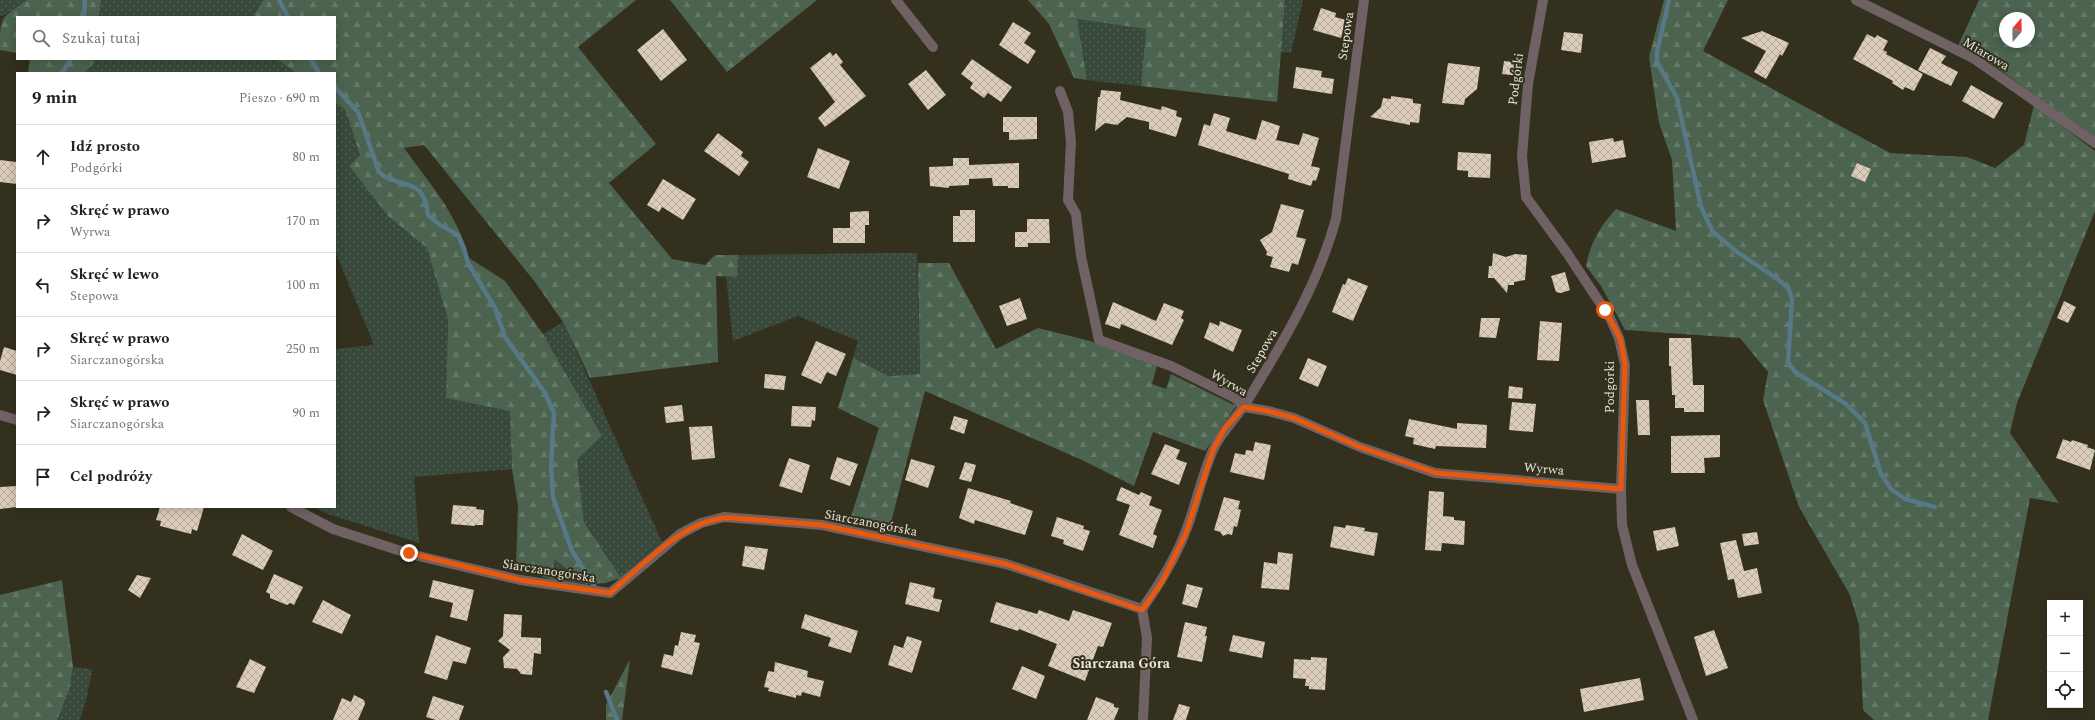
<!DOCTYPE html>
<html lang="pl">
<meta charset="utf-8">
<style>
body{margin:0;font-family:Spectral,serif;background:#f6f6f6;color:#222}
.controls{position:absolute;right:12px;bottom:12px;display:grid;overflow:hidden;border-radius:0px;box-shadow:0 2px 10px #0003}
.controls button{width:36px;height:36px;display:grid;place-items:center;padding:0;border:0;border-bottom:1px solid #e0e0e0;background:#fff;color:#222;font:20px sans-serif}
.compass{position:absolute;left:1999px;top:12px;width:36px;height:36px;border-radius:50%;background:#fff;box-shadow:0 2px 10px #0003;rotate:20deg}
.stop{position:absolute;width:12px;height:12px;margin:-9px;border:3px solid #ea580c;border-radius:50%;background:#fff}
.stop.end{background:#ea580c;border-color:#fff;box-shadow:0 1px 4px #0008}
.list{margin:0;padding:0;list-style:none}
h2{display:flex;justify-content:space-between;align-items:center;height:52px;margin:0;padding:0 16px;font-size:17px}
h2 small{font-size:13px;font-weight:400;color:#767676}
.list li{display:grid;grid-template-columns:26px 1fr auto;gap:12px;align-items:center;box-sizing:border-box;height:64px;padding:0 16px;border-top:1px solid #e0e0e0}
.list b{display:block;font-size:15px;white-space:nowrap}
.list p{margin:0;font-size:13px;white-space:nowrap;color:#767676}
.list em{font-size:13px;font-style:normal;color:#767676}
.icon{flex:none;width:22px;height:22px;fill:none;stroke:currentColor;stroke-width:2;stroke-linecap:round;stroke-linejoin:round}
.map{position:relative;flex:none;width:2095px;height:720px;overflow:hidden}
.search{position:absolute;background:#fff;box-shadow:0 2px 10px #0003;left:16px;top:16px;width:320px;height:44px;display:flex;align-items:center;gap:10px;box-sizing:border-box;padding:0 14px;border-radius:0px;color:#767676;font-size:15px}
.panel{position:absolute;background:#fff;box-shadow:0 2px 10px #0003;left:16px;top:72px;width:320px;height:436px;border-radius:0px}
.map>svg:first-child{display:block}
.grass{fill:url(#grass-dots)}
.forest{fill:url(#forest-firs);fill-rule:evenodd}
.lines{fill:none;stroke-linecap:round;stroke-linejoin:round}
.stream{stroke:#577887;stroke-width:4.5}
.building{fill:url(#building-cross-hatch)}
.street{stroke:#706164;stroke-width:10}
.route{stroke:#ea580c;stroke-width:5}
.labels{text-anchor:middle;dominant-baseline:central;stroke-width:4;stroke-linejoin:round;paint-order:stroke}
.street-label{font-size:13px;fill:#e9e6db;stroke:#33301e}
.neighbourhood-label{font-size:14px;font-weight:bold;fill:#e9e6db;stroke:#33301e}
</style>
<div class="map">
<svg width="2095" height="720" viewBox="0 0 2095 720">
<defs>
<pattern id="grass-dots" width="8" height="8" patternUnits="userSpaceOnUse"><rect width="8" height="8" fill="#38493b"/><path d="M2 2h.1M6 6h.1" fill="none" stroke="#556357" stroke-width="1.8" stroke-linecap="round"/></pattern>
<pattern id="forest-firs" width="22" height="20" patternUnits="userSpaceOnUse"><rect width="22" height="20" fill="#4b634f"/><path d="M5 1l3.5 6h-7zM16 11l3.5 6h-7z" fill="#657968"/></pattern>
<pattern id="building-cross-hatch" width="8" height="8" patternUnits="userSpaceOnUse"><rect width="8" height="8" fill="#dcccba"/><path d="M0 0l8 8M0 8l8-8" fill="none" stroke="#b6aa9c"/></pattern>
</defs>
<rect width="100%" height="100%" fill="#33301e"/>
<path class="grass" d="M0 0H27L3 16H0Z
M101 0H263L253 17H99Z
M1285 0H1303L1291 53 1281 52Z
M1076 19 1146 29 1141 86 1087 80Z
M93 59H277L296 73H85L93 64Z
M335 102 346 111 360 155 349 166 388 216 427 248 448 320 446 398 510 410 512 469 414 477 419 543 325 513 314 507H335V349L374 345 335 251Z
M886 253H917L920 374 889 376 853 358 858 341 798 316 733 341 726 277H737L738 255Z
M563 322 662 542 621 578 584 522 577 460 602 436 543 334Z
M554 559 586 584 553 580Z
M73 667 92 669 87 697 80 720H57L69 691Z"/>
<path class="forest" d="M27 0H101L99 17H17V53L0 50C0 16 0 19 27 0Z
M263 0H636L578 47 656 144 609 183 672 259 705 265 715 255H738L737 277 716 276 718 362 590 378 563 322 535 282 424 145 404 148C430 184 458 215 469 258L505 281 543 334 602 436 577 460 584 522 621 578 605 583 586 584 554 559 553 580 516 567 518 506 512 469 510 411 446 398 448 320 427 248 388 216 349 166 360 155 346 111 335 102V73H296L277 59H335V17H253Z
M670 0H817L727 72Z
M1028 0H1285L1277 102 1141 86 1146 29 1077 19 1087 80 1074 78 1049 24Z
M1664 0H1728L1703 51 1890 153 1967 157 1995 168 2024 145 2034 105 2095 151V211L2017 403 2010 433 2059 503 2030 498 1988 720H1874L1863 710 1859 625 1850 595 1799 507 1763 400 1768 372 1740 338 1625 330 1601 286 1586 266C1590 244 1600 226 1616 209L1676 231 1672 160 1659 123 1649 57Z
M1979 0H2095V139L1985 59 1958 46ZM2005 18H2029V42H2005Z
M30 59H93V64L85 73H28Z
M918 263H949L996 349 1038 328 1090 341 1157 366 1152 384 1166 389 1171 374 1236 406 1205 451 1153 432 1134 486 1082 460 925 391 889 530 849 523 879 428 838 408 853 358 889 376 920 374Z
M62 580 73 667 69 691 57 720H0V595Z
M630 659 622 720H606V705Z"/>
<g class="lines">
<path class="stream" d="M279 0 288 17
M1669 0 1657 52V62L1677 98 1701 207 1713 232 1737 252 1779 280 1789 289 1792 300 1788 362 1795 372 1846 404 1865 423 1881 474 1891 489 1905 499 1935 507
M84 17 85 0
M311 59 319 73
M62 73 71 59
M335 87 358 112 379 172C397 190 425 174 428 215L440 225 458 235 464 249 468 263 495 308 505 337 545 393 554 413 551 465 553 497 572 551 595 587
M606 692 617 720"/>
</g>
<path class="building" d="M1321 8 1336 13 1335 17 1346 20 1341 38 1313 30Z
M1013 22 1031 33 1024 43 1036 51 1028 64 999 45Z
M663 29 687 60 661 81 637 50Z
M1762 31 1789 43 1782 56 1780 54 1766 79 1754 72 1766 51 1741 38Z
M1564 32 1583 34 1581 53 1561 50Z
M1867 34 1875 38 1877 35 1888 41 1883 50 1887 52 1886 54 1923 74 1914 91 1905 87 1903 90 1892 83 1893 81 1853 59Z
M1930 48 1946 56 1941 63 1958 72 1951 86 1918 70Z
M830 52 833 56 836 53 843 62 840 65 866 96 825 127 818 118 835 102 810 68Z
M972 59 1012 87 1001 102 988 93 984 98 970 88 973 83 961 74Z
M1504 61 1520 63 1519 76 1502 74Z
M1448 63 1480 67 1477 89 1465 99 1464 105 1442 103Z
M1296 67 1322 71 1321 77 1334 79 1332 94 1293 88Z
M926 70 946 95 928 110 908 84Z
M1971 85 2003 103 1994 119 1962 101Z
M1101 90 1121 92 1120 100 1161 110 1162 106 1177 111 1176 116 1182 118 1176 137 1149 129V122L1127 117 1117 125 1105 123 1095 131 1098 97H1100Z
M1391 96 1413 99V103L1421 104 1419 123 1410 122V125L1370 117 1381 107 1383 98 1391 99Z
M1214 113 1230 118 1226 131 1256 140 1262 120 1280 126 1276 140 1299 145 1303 133 1319 138 1311 166 1320 168 1316 181 1313 180 1311 186 1288 179 1289 174 1198 145 1204 124 1210 126Z
M1003 117H1037V139L1009 140V132H1003Z
M718 133 743 152 741 156 749 162 739 176 704 151Z
M1613 138 1614 142 1623 140 1626 157 1592 163 1589 142Z
M818 148 850 161 839 189 807 177Z
M1458 152 1491 154 1490 178 1468 177V171L1457 170Z
M953 158H969V165L1019 163V188H1008V186H993L992 178 969 179V185L949 186V188L930 186 929 167 953 166Z
M0 160 17 162V184L0 182Z
M1857 163 1871 169 1865 182 1851 176Z
M663 179 696 199 683 220 662 207 659 212 647 205Z
M1281 204 1304 210 1296 237 1306 239 1298 265 1292 263 1289 272 1270 267 1273 257 1266 255 1267 252 1260 240 1272 232Z
M960 210H975V242H953V216H960Z
M869 211V225H865V243H833V228H850V212Z
M1027 219H1049L1050 243H1028V247H1015V232H1027Z
M1493 253 1506 257 1515 254 1527 255 1525 280 1514 282V285H1508L1507 293 1494 278H1488L1489 266H1492Z
M1565 272 1570 290 1561 293 1556 292 1551 276Z
M1348 278 1368 286 1353 321 1332 312 1343 284 1345 285Z
M1020 298 1027 319 1007 326 999 306Z
M2064 301 2076 307 2068 323 2057 318Z
M1113 302 1156 321 1164 303 1184 311 1181 318 1184 320 1172 345 1121 324 1120 329 1105 324Z
M1481 318H1500L1496 338 1479 337Z
M1220 321 1242 330 1233 352 1204 338 1210 322 1219 326Z
M1540 321 1562 323 1559 361 1537 360Z
M1669 338H1691L1693 385H1704V412H1684V408H1675V395H1672L1671 366H1669Z
M816 341 846 354 836 376 827 372 821 384 801 375Z
M4 347 17 351V375L0 370V361Z
M1308 358 1327 366 1318 387 1299 379Z
M765 374 786 376 784 390 764 388Z
M1509 386 1523 388 1522 399 1508 398Z
M1636 400H1649L1650 435H1638Z
M1512 402 1536 404 1533 432 1509 430Z
M682 405 684 421 666 423 664 407Z
M792 406 816 407 815 421 812 420 811 427 791 426Z
M954 416 968 420 964 434 950 429Z
M1409 419 1457 429V423L1487 425 1486 448 1436 446 1435 449 1413 444 1414 438 1405 436Z
M712 426 715 458 692 460 689 427Z
M1720 435V457L1704 458 1705 473H1671V436Z
M2063 439 2071 442 2072 440 2088 445 2087 447 2095 450 2090 470 2056 458Z
M1255 442 1271 445 1264 480 1230 472 1235 453 1245 455 1246 450 1253 451Z
M1165 444 1180 450 1176 459 1187 463 1179 485 1151 474Z
M837 457 858 464 850 486 830 479Z
M789 458 810 465 802 493 779 486Z
M911 459 935 466 928 488 905 480Z
M965 462 976 465 971 482 959 479Z
M17 486V507L0 509V487Z
M1121 487 1139 495 1141 492 1152 497 1149 505 1162 510 1153 534 1157 536 1153 548 1119 535 1130 505 1116 500Z
M968 488 1011 501 1010 503 1033 511 1025 535 975 520 974 524 959 518Z
M1429 491 1444 492 1443 516 1454 517V520L1465 521 1464 545 1442 543 1441 551 1425 550Z
M1224 497 1240 501 1238 509 1241 510 1237 527 1234 526 1232 535 1228 534 1223 536 1220 532 1214 530Z
M453 505 477 507 476 509 484 510 483 525H475V526L451 524Z
M160 507H204L197 531 192 529 191 534 160 526 161 521 156 520Z
M1057 517 1084 526 1083 529 1090 531 1083 551 1063 544 1064 540 1051 536Z
M1346 525 1365 528 1364 531 1378 533 1374 556 1330 547 1334 526 1345 528Z
M1675 527 1679 546 1657 551 1653 531Z
M1757 532 1759 544 1744 546 1742 534Z
M242 534 273 551 263 570 232 555Z
M1736 540 1744 571 1757 568 1762 593 1738 598 1734 579 1728 580 1720 543Z
M745 546 768 549 764 570 742 566Z
M1278 552 1293 554 1289 590 1261 588 1264 562 1277 564Z
M274 574 303 587 294 605 290 603 287 605 270 598V594L266 592Z
M137 575 151 578 140 598 128 590Z
M433 580 474 590 467 621 450 617 453 603 429 597Z
M910 582 935 588 933 598 942 600 939 612 905 604Z
M1187 584 1203 588 1197 608 1182 604Z
M323 600 351 615 342 634 312 622Z
M996 602 1037 614 1039 610 1069 621 1073 610 1112 623 1103 647 1098 646 1085 681 1048 666 1057 644 1019 629 1018 631 990 622Z
M504 614 522 615 521 637 541 638V654L534 653 532 675 521 674 517 669 504 668 503 657 510 650 498 641 503 636Z
M805 614 858 631 851 653 828 646 831 638 801 628Z
M1185 622 1207 627 1205 636H1207L1202 662 1177 657Z
M1714 630 1728 668 1706 676 1694 637Z
M681 632 696 635 694 642 700 643 692 675 661 667 664 654 673 656 675 645 678 646Z
M436 635 471 648 466 664 453 661 447 680 424 673Z
M1233 635 1265 642 1262 658 1229 651Z
M907 636 922 641 912 673 888 665 894 645 903 648Z
M1311 657 1327 658 1325 690 1309 689V686H1305L1306 679 1293 678 1294 659 1311 660Z
M250 659 266 667 254 693 236 687Z
M775 662 808 671 807 677 824 681 820 697 802 692 801 696 796 695V698L768 691 769 688 764 687 768 671 774 672Z
M1022 666 1045 676 1036 699 1012 689Z
M1640 678 1644 700 1584 712 1580 689Z
M354 695 364 700 365 704 358 720H333L342 698 351 702Z
M433 696 464 706 459 720H436L426 717Z
M1096 697 1114 704V707L1119 708 1114 720H1087Z
M1179 704 1190 707 1186 720H1173Z"/>
<g class="lines">
<path class="street" d="M896 0 933 47
M1543 0 1528 84 1522 156 1526 197 1567 253 1610 318 1619 338 1625 365 1621 489 1622 525 1632 565 1693 720
M1856 0 1973 58 2095 143
M1060 91 1068 112 1071 142 1068 200 1076 214 1081 256 1099 340 1171 366 1235 398 1244 407 1268 411 1294 418 1360 447 1435 473 1621 489
M0 415 17 420
M291 507 333 529 410 554 520 580 610 593 680 534 701 523 724 517 822 525 1006 564 1142 609
M1143 720 1147 638 1142 609C1159 585 1174 561 1185 533 1196 506 1201 477 1213 450 1222 430 1238 417 1249 398 1284 341 1318 284 1336 219L1364 0"/>
</g>
<g class="lines">
<path class="route" d="M409 553 520 580 610 593C643 565 688 515 734 518L822 525 1006 564 1142 610 1162 582 1186 533 1213 450 1225 428 1244 407 1268 411 1294 418 1360 447 1436 473 1621 489 1625 364 1620 338 1605 310"/>
</g>
<g class="labels">
<g class="street-label">
<text transform="translate(1346 36) rotate(-82)">Stepowa</text>
<text transform="translate(1986 54) rotate(31)">Miarowa</text>
<text transform="translate(1516 79) rotate(-83)">Podgórki</text>
<text transform="translate(1262 351) rotate(-60)">Stepowa</text>
<text transform="translate(1229 383) rotate(30)">Wyrwa</text>
<text transform="translate(1610 387) rotate(-90)">Podgórki</text>
<text transform="translate(1544 469) rotate(5)">Wyrwa</text>
<text transform="translate(871 523) rotate(11)">Siarczanogórska</text>
<text transform="translate(549 571) rotate(9)">Siarczanogórska</text>
</g>
<g class="neighbourhood-label">
<text x="1121" y="663">Siarczana Góra</text>
</g>
</g>
</svg>
<div class="controls">
<button>+</button>
<button>−</button>
<button><svg class="icon" aria-label="locate" viewBox="0 0 24 24"><circle cx="12" cy="12" r="6"/><path d="M12 2v4M12 18v4M2 12h4M18 12h4"/></svg></button>
</div>
<svg class="compass" viewBox="-18 -18 36 36"><path d="M0-13l5 13h-10z" fill="#e53935"/><path d="M0 13l5-13h-10z" fill="#767676"/></svg>
<div class="stop" style="left:1605px;top:310px"></div>
<div class="stop end" style="left:409px;top:553px"></div>
<div class="search"><svg class="icon" aria-label="search" viewBox="0 0 24 24"><circle cx="10" cy="10" r="6"/><path d="M15 15l6 6"/></svg>Szukaj tutaj</div>
<section class="panel">
<h2>9 min<small>Pieszo · 690 m</small></h2>
<ul class="list">
<li><svg class="icon" aria-label="ahead" viewBox="0 0 24 24"><path d="M12 20V5M6 11l6-6 6 6"/></svg><div><b>Idź prosto</b><p>Podgórki</p></div><em>80 m</em></li>
<li><svg class="icon" aria-label="right" viewBox="0 0 24 24"><path d="M7 20v-9h11M14 6l5 5-5 5"/></svg><div><b>Skręć w prawo</b><p>Wyrwa</p></div><em>170 m</em></li>
<li><svg class="icon" aria-label="left" viewBox="0 0 24 24"><path d="M17 20v-9H6M10 6l-5 5 5 5"/></svg><div><b>Skręć w lewo</b><p>Stepowa</p></div><em>100 m</em></li>
<li><svg class="icon" aria-label="right" viewBox="0 0 24 24"><path d="M7 20v-9h11M14 6l5 5-5 5"/></svg><div><b>Skręć w prawo</b><p>Siarczanogórska</p></div><em>250 m</em></li>
<li><svg class="icon" aria-label="right" viewBox="0 0 24 24"><path d="M7 20v-9h11M14 6l5 5-5 5"/></svg><div><b>Skręć w prawo</b><p>Siarczanogórska</p></div><em>90 m</em></li>
<li><svg class="icon" aria-label="arrive" viewBox="0 0 24 24"><path d="M6 21V4h12l-3 4 3 4H6"/></svg><div><b>Cel podróży</b></div></li>
</ul>
</section>
</div>
